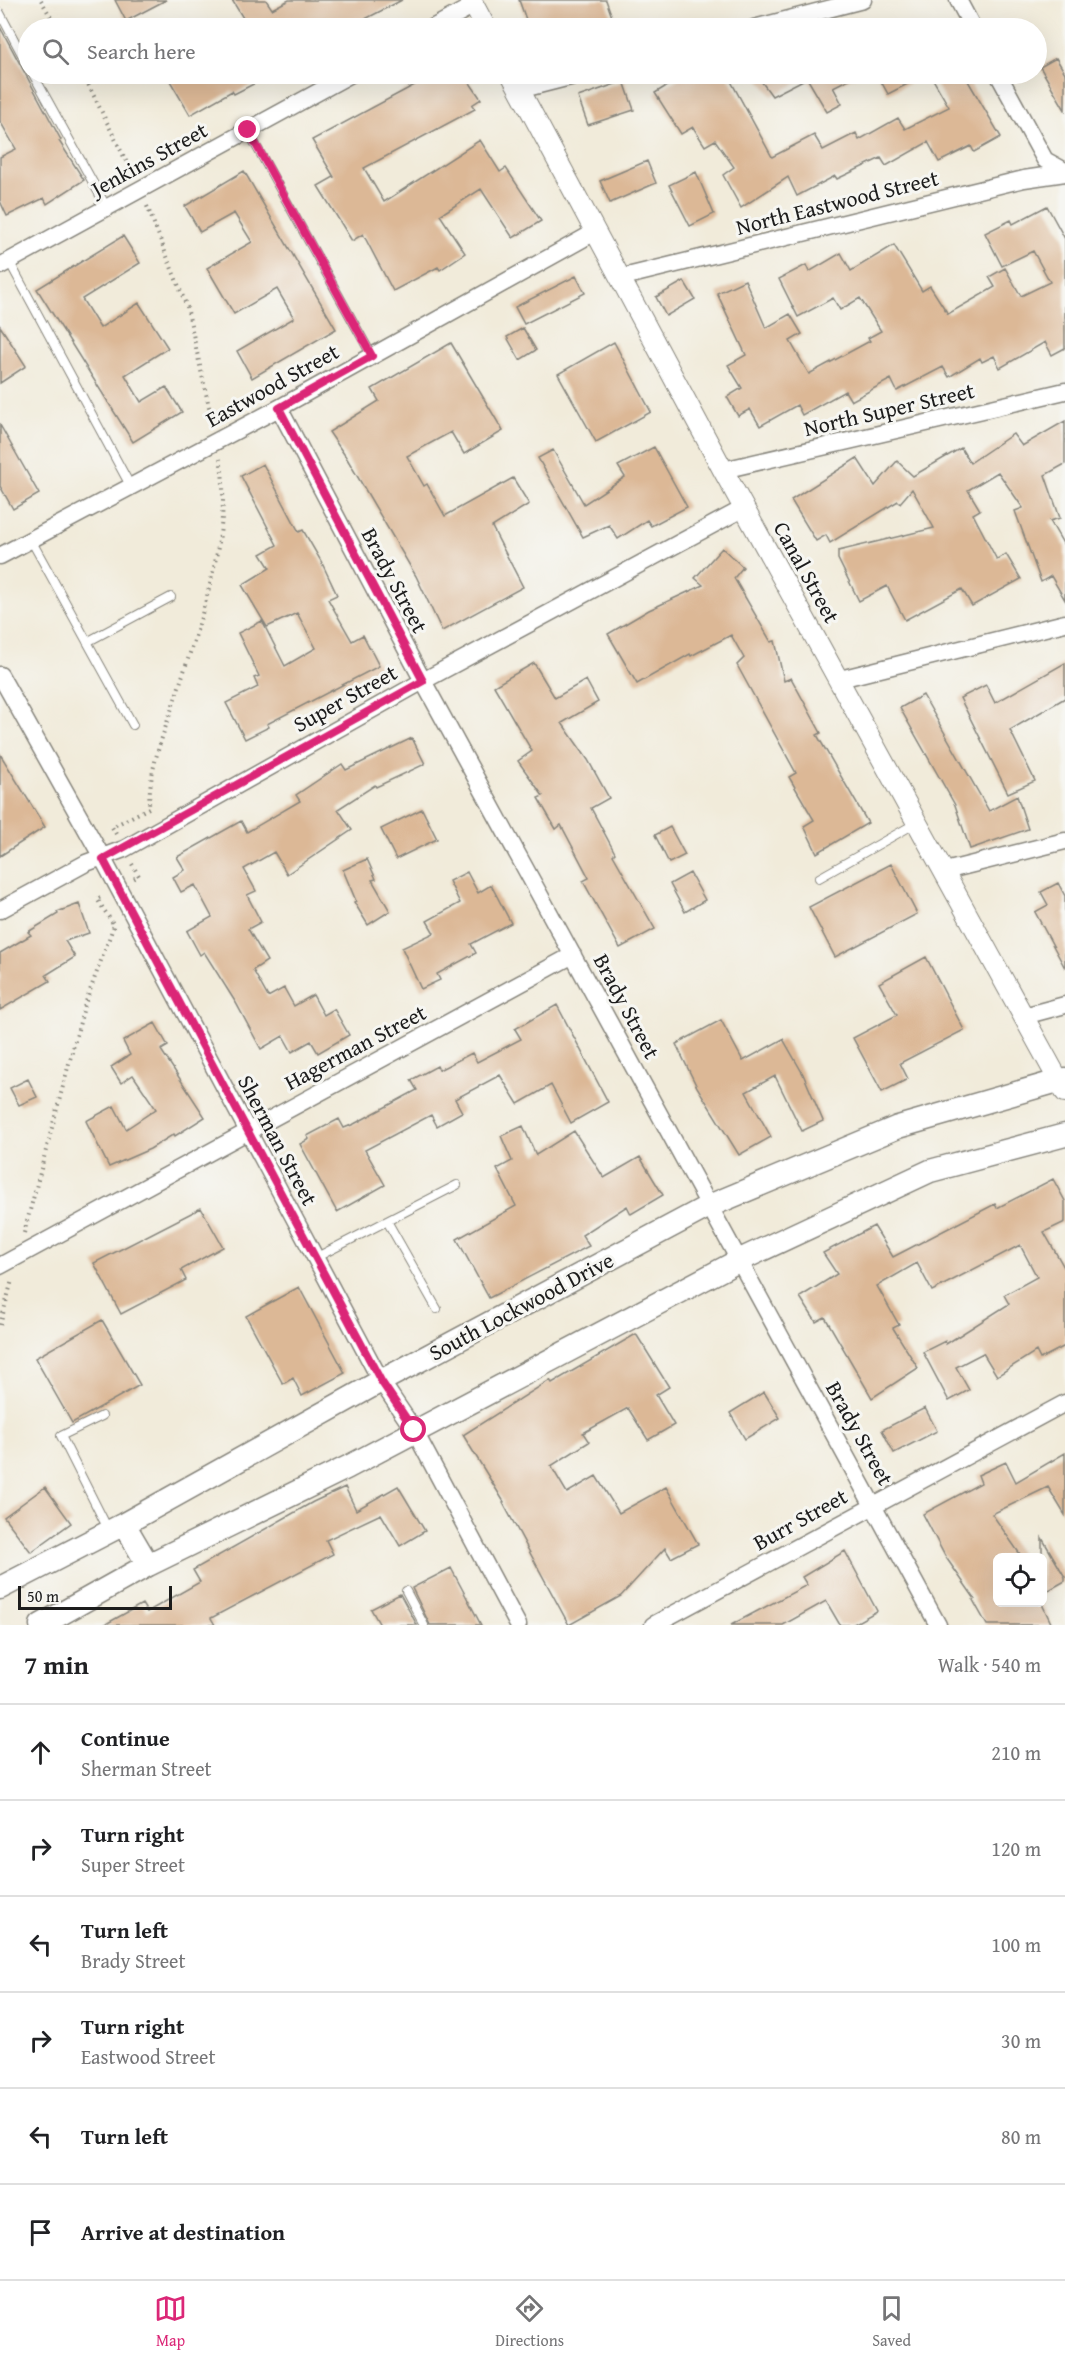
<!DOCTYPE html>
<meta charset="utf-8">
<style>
body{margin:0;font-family:"Gentium Book Plus",serif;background:#f6f6f6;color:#202124}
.controls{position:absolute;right:18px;bottom:18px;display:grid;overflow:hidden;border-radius:9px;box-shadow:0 6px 24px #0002}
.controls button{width:54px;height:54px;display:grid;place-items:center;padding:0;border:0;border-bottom:2px solid #e0e0e0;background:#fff;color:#202124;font:30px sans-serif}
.scale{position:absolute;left:18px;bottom:15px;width:154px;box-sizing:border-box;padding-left:6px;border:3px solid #1c1c1c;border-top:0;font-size:16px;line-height:21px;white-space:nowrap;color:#1c1c1c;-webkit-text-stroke:4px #f6f6f2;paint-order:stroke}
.stop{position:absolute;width:18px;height:18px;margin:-14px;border:4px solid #db2777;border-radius:50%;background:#fff}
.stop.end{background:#db2777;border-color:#fff;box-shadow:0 2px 6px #0008}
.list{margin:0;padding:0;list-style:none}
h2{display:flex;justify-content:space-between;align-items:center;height:78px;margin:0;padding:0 24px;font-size:26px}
h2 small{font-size:20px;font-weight:400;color:#757577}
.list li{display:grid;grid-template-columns:39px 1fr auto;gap:18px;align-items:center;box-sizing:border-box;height:96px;padding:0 24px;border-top:2px solid #e0e0e0}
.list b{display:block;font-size:22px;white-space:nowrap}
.list p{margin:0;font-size:20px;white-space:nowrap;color:#757577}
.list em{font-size:20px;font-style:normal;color:#757577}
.icon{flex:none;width:33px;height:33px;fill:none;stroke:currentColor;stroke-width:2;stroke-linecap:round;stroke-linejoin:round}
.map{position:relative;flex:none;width:1065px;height:1625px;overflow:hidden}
.search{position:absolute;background:#fff;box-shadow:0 6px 24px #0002;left:18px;right:18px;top:18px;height:66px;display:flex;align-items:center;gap:15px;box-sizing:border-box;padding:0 21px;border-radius:33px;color:#757577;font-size:22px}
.sheet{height:654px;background:#fff}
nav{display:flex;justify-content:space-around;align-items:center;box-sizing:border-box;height:84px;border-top:2px solid #e0e0e0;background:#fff;font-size:16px;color:#757577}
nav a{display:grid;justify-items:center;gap:3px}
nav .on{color:#db2777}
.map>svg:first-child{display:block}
.building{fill:#dcb896}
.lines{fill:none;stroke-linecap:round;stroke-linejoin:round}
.service-casing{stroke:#86847b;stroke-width:10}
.minor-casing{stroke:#86847b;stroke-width:19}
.tertiary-casing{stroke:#86847b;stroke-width:22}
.secondary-casing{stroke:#86847b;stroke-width:25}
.path{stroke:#86847b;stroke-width:4;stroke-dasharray:1.5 4.5;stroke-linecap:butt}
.service{stroke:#fff;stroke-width:8}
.minor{stroke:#fff;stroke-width:16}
.tertiary{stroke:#fff;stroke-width:20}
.secondary{stroke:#fff;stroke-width:22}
.route{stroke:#db2777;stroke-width:8}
.labels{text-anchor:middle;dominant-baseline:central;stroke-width:6;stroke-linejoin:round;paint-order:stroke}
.street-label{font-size:22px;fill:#1c1c1c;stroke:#f6f6f2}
</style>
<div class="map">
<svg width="1065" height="1625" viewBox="0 0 1065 1625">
<rect width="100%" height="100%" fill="#f6f6f2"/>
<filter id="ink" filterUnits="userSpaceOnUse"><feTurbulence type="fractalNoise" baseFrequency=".0167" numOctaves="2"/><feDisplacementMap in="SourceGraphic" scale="12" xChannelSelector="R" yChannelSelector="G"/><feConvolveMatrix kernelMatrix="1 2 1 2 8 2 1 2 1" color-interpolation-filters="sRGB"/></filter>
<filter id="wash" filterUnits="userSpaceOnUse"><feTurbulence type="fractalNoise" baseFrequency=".008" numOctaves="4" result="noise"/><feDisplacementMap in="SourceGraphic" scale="24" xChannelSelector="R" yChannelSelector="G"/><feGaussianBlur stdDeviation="1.35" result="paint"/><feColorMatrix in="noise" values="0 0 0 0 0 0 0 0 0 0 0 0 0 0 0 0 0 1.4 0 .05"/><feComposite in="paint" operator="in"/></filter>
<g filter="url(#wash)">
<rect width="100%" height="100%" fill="#f1ebda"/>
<g id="blocks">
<path class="building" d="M115 0H166L126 21Z
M232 0H266L272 9 289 0H402L348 28H249Z
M519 0H606L612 17 604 20 607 28H529Z
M0 27 61 140 59 141 84 180 47 204 44 198 7 216 0 201V157L16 149 0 121Z
M1056 58 1065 73V110L1040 67Z
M166 74H273L234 94 232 91 190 115Z
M435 74H464L481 99 472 105 475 109 364 168 384 202 480 140 500 172 506 168 541 221 513 238 481 189 440 215 465 253 440 270 438 267 393 291 363 234 352 241 318 186 334 177 312 140Z
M686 74H727L772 157 814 135 823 150 856 133 859 140 898 118 905 129 949 107 930 74H964L1001 137 974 152 971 146 939 162 928 142 886 166 881 158 837 179 835 176 797 196 788 177 741 208 723 175 734 167 715 140 705 146 693 127 681 134 655 93Z
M756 74H859L833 87 842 104 827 112 807 78 772 96Z
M877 74H927L888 94Z
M624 81 634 110 588 125 578 97Z
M647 161 656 183 610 203 600 181Z
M244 171 336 329 252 378 237 351 294 318 277 289 234 314 207 268 252 242 234 213 200 232 185 206Z
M696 172 714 214 690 226 669 185Z
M1047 206 1065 239V348L1052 355 1045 342 1000 368 994 356 982 362 980 358 949 377 943 367 897 391 891 379 851 401 845 391 802 415 797 405 760 426 750 409 738 416 727 397 742 388 728 365 746 355 717 293 745 280 766 328 790 314 802 334 790 341 809 374 870 341 868 338 881 331 860 298 840 310 833 298 798 317 779 279 806 265 809 272 841 253 851 271 894 245 922 291 930 286 948 314 995 287 989 277 1005 268 1021 296 1050 282 1033 251 1002 266 985 233 1011 220 1013 224Z
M123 236 140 263 82 299 100 328 139 303 168 348 125 375 141 402 166 387 182 412 133 442 37 289Z
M576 276 585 293 524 324 515 307Z
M684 281 695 299 666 316 656 297Z
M0 326 26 366 0 383Z
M523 328 536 350 520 360 507 337Z
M614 342 651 412 596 442 558 374Z
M451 343 503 431 464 454 451 432 407 456 424 486 427 484 445 516 513 478 529 504 492 527 523 587 442 631 416 576 346 457 329 432 379 401 372 389Z
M1065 421V464L1045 475 1060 518 1050 521 1065 547V600L1051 576 1041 582 1015 511 1023 508 998 472 968 490 980 510 973 514 997 560 1006 554 1021 579 972 606 962 589 905 620 887 586 859 601 838 559V551L934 528 912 489 900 503 898 501 830 543 826 535 816 541 791 500 857 458 875 486 897 461 913 476 961 448 970 463 1013 434 1022 446Z
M0 425 39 494 13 509 0 486Z
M654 447 687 507 651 526 647 520 618 539 609 525 583 537 538 458 553 450 584 504 625 477 618 466Z
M263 464 299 532 303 530 321 561 337 595 328 599 352 641 363 635 379 666 267 724 269 727 245 739 226 703 258 687 254 678 259 676 238 633 262 621 285 666 316 648 297 613 267 627 242 585 270 568 261 554 277 545 241 476Z
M722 548 743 567 734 578 771 642 775 641 784 681 791 678 821 733 817 735 868 823 817 853 804 826 814 820 789 777 796 773 737 665 744 658 731 635 691 656 690 654 637 684 608 634 649 610 703 585 695 578Z
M534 663 555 698 586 680 598 702 562 723 588 760 609 798 591 808 615 853 613 855 655 929 620 948 583 881 589 878 561 825 556 829 538 798 543 796 518 761 532 751 494 686Z
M1065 663V698L1010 730 1035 781 1008 793 960 698 986 685 995 703Z
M923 695 989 811 1017 796 1028 829 970 849 955 805 900 708Z
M412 738 425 764 376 787 375 785 338 809 352 830 287 874 274 852 244 869 256 891 247 895 261 922 248 929 267 961 253 970 268 997 284 988 294 1006 313 995 324 1015 334 1009 349 1035 318 1053 311 1041 292 1052 283 1036 261 1049 236 1003 204 952 200 955 187 931 212 917 195 885 181 892 173 877 185 870 177 857 241 821 247 832 300 801 296 795 342 764 346 770Z
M0 754 45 827 0 856Z
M422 809 437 839 396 859 381 829Z
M670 827 685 855 669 863 655 835Z
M367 859 376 879 372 880 390 911 368 925 354 902 356 901 343 870Z
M891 864 917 914 835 957 809 907Z
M467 872 478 893 491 885 511 923 471 944 476 953 437 974 440 980 421 989 402 948 434 933 427 921 460 903 449 881Z
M690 873 705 900 685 912 670 884Z
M1058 883 1065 896V968L1035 912 1048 905 1041 892Z
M79 904 89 933 65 941 75 957 46 975 50 981 0 1010V953L31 935 28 932 58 914 57 912Z
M926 957 964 1030 900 1063 908 1079 882 1092 853 1038 897 1015 879 983Z
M557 1005 608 1102 571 1123 551 1085 518 1104 500 1075 455 1099 462 1112 437 1126 431 1115 365 1150 385 1185 337 1212 300 1144 309 1139 307 1136 339 1119 344 1128 354 1124 417 1090 411 1080 437 1066 439 1070 472 1053 477 1062 521 1039 515 1029Z
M721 1020 743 1061 783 1039 803 1074 823 1121 802 1131 775 1076 746 1092 771 1137 739 1155 697 1087 676 1044Z
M155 1023 168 1046 161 1050 205 1117 175 1136 174 1134 150 1149 109 1167 86 1121 114 1106 126 1129 156 1109 133 1075 121 1083 111 1067 130 1055 123 1041Z
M28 1079 37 1097 19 1105 10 1088Z
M523 1126 536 1155 574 1131 604 1178 640 1157 663 1195 631 1214 627 1206 582 1235 589 1246 489 1298 457 1239 516 1206 497 1169 512 1161 501 1136Z
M1053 1179 1065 1201V1222L1044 1232 1065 1269V1346L1040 1359 1036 1351 997 1376 983 1353 956 1367 969 1390 949 1401 923 1352 945 1341 946 1344 1009 1304 1004 1295 1037 1277 1020 1245 932 1291 917 1263 877 1286 899 1325 893 1328 918 1368 872 1398 825 1317 816 1322 800 1297 837 1274 823 1253 874 1226 893 1257 995 1204 997 1208Z
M201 1208 223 1247 181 1270 186 1280 121 1314 94 1263Z
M299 1287 345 1373 302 1396 293 1378 283 1384 246 1316Z
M102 1320 140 1385 72 1423 35 1358Z
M636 1334 669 1387 656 1395 674 1425 648 1440 628 1408 583 1433 589 1442 551 1466 567 1493 596 1476 619 1513 666 1487 698 1544 671 1558 665 1548 621 1596 569 1625 503 1503 504 1502 463 1435 550 1380 552 1383Z
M764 1392 780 1418 745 1439 730 1413Z
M925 1408 937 1431 894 1453 882 1430Z
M1065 1453V1515L1048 1487 992 1514 1022 1557H998V1602H1041L1052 1625H987L973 1600 975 1599 945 1556 923 1514 981 1483 978 1475 1006 1462 1016 1482Z
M398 1486 425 1531 400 1546 381 1514 326 1540 333 1554 211 1618 215 1625H104L142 1604 147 1612 200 1582 193 1570 313 1502 345 1487 356 1510Z
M45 1487 71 1523 31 1552 4 1517Z
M1042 1538 1065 1577V1581L1042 1594Z
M845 1551 877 1611 852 1625H840L826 1601 783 1625H731L807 1585 802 1577Z
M451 1568 468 1600 481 1625H430L412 1588Z
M400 1594 417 1625H380L371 1609Z"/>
</g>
</g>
<g filter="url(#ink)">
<use href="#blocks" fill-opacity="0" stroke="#86847b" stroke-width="1.5"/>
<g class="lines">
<defs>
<path id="service" d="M0 13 28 66
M33 74 107 208
M248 131 372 356
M9 261 131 487
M31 540 133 725
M87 642 171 597
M819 878 918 822
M387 1221 437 1309
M315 1258 457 1185
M102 1416 61 1436 109 1531
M406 1591 424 1625"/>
<path id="minor" d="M958 0 973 28
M432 28 474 5
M754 28 863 0
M998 74 1045 160 1065 171
M519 90 582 74
M0 266 351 74
M619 278 1024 179 1065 173
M279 408 423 681 938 1625
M723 470 1065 391
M0 556 279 408 595 232
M0 675 103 859 381 1381 414 1430 518 1625
M840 679 1065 623
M945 871 1065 841
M0 910 86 863 124 849 423 681 744 508
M1024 1016 1065 1005
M0 1266 573 955
M653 1625 1065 1403"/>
<path id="tertiary" d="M471 0 486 28
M511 74 723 470 1065 1092"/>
<path id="secondary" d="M124 1524 148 1565
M0 1588 124 1524 381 1381 709 1206 898 1127 1065 1079
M41 1625 148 1565 348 1467 740 1260 930 1171 1065 1135"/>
</defs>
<use href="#service" class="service-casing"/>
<use href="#minor" class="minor-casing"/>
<use href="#tertiary" class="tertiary-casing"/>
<use href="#secondary" class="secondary-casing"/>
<path class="path" d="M41 0 57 28
M83 74 133 175
M147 206 187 307 213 425
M116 834 112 827 149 808C149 774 159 746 170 714 193 642 235 533 220 459
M132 864 139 876 133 879
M24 1233 84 1007 114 925 97 899 103 896
M0 1325 12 1280"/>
<use href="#service" class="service"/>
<use href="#minor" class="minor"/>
<use href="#tertiary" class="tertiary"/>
<use href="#secondary" class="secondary"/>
</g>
</g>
<g class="lines" filter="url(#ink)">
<path class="route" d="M248 130 372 356 279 408 423 681 103 859 381 1381 414 1430"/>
</g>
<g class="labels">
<g class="street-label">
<text transform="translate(149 159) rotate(-29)">Jenkins Street</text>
<text transform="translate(837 202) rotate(-14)">North Eastwood Street</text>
<text transform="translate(272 385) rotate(-29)">Eastwood Street</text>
<text transform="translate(889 409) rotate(-13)">North Super Street</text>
<text transform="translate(807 572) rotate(61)">Canal Street</text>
<text transform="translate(395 580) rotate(62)">Brady Street</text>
<text transform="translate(345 698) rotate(-29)">Super Street</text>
<text transform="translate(627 1006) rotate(62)">Brady Street</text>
<text transform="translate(355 1047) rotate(-28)">Hagerman Street</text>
<text transform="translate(278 1140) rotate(62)">Sherman Street</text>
<text transform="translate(521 1306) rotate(-28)">South Lockwood Drive</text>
<text transform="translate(860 1433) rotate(61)">Brady Street</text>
<text transform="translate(800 1519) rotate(-29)">Burr Street</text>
</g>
</g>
</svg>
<div class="controls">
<button><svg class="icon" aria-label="locate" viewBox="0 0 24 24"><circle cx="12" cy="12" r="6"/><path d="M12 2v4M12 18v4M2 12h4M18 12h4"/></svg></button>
</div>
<div class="scale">50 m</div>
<div class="stop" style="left:414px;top:1430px"></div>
<div class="stop end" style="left:248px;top:130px"></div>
<div class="search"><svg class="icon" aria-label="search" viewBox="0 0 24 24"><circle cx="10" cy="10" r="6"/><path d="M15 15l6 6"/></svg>Search here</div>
</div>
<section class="sheet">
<h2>7 min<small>Walk · 540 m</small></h2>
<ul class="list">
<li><svg class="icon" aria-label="ahead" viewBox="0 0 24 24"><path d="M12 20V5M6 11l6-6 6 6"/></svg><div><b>Continue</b><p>Sherman Street</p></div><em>210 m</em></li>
<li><svg class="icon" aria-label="right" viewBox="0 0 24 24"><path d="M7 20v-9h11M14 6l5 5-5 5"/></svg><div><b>Turn right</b><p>Super Street</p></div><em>120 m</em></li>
<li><svg class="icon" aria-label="left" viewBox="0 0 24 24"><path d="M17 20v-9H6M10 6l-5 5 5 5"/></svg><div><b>Turn left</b><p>Brady Street</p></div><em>100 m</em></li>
<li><svg class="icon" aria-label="right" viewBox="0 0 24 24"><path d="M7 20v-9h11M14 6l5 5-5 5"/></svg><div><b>Turn right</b><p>Eastwood Street</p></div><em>30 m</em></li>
<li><svg class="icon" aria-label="left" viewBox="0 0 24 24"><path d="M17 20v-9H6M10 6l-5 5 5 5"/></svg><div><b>Turn left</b></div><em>80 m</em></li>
<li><svg class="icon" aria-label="arrive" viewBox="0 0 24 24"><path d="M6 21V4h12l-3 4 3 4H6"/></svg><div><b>Arrive at destination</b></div></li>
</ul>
</section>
<nav>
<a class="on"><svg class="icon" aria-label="map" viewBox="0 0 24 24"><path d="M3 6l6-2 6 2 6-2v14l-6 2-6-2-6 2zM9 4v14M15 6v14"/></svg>Map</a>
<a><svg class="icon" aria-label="directions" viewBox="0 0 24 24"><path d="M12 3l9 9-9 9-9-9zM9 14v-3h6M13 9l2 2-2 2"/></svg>Directions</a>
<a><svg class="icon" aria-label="saved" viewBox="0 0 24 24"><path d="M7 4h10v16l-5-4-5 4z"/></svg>Saved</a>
</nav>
